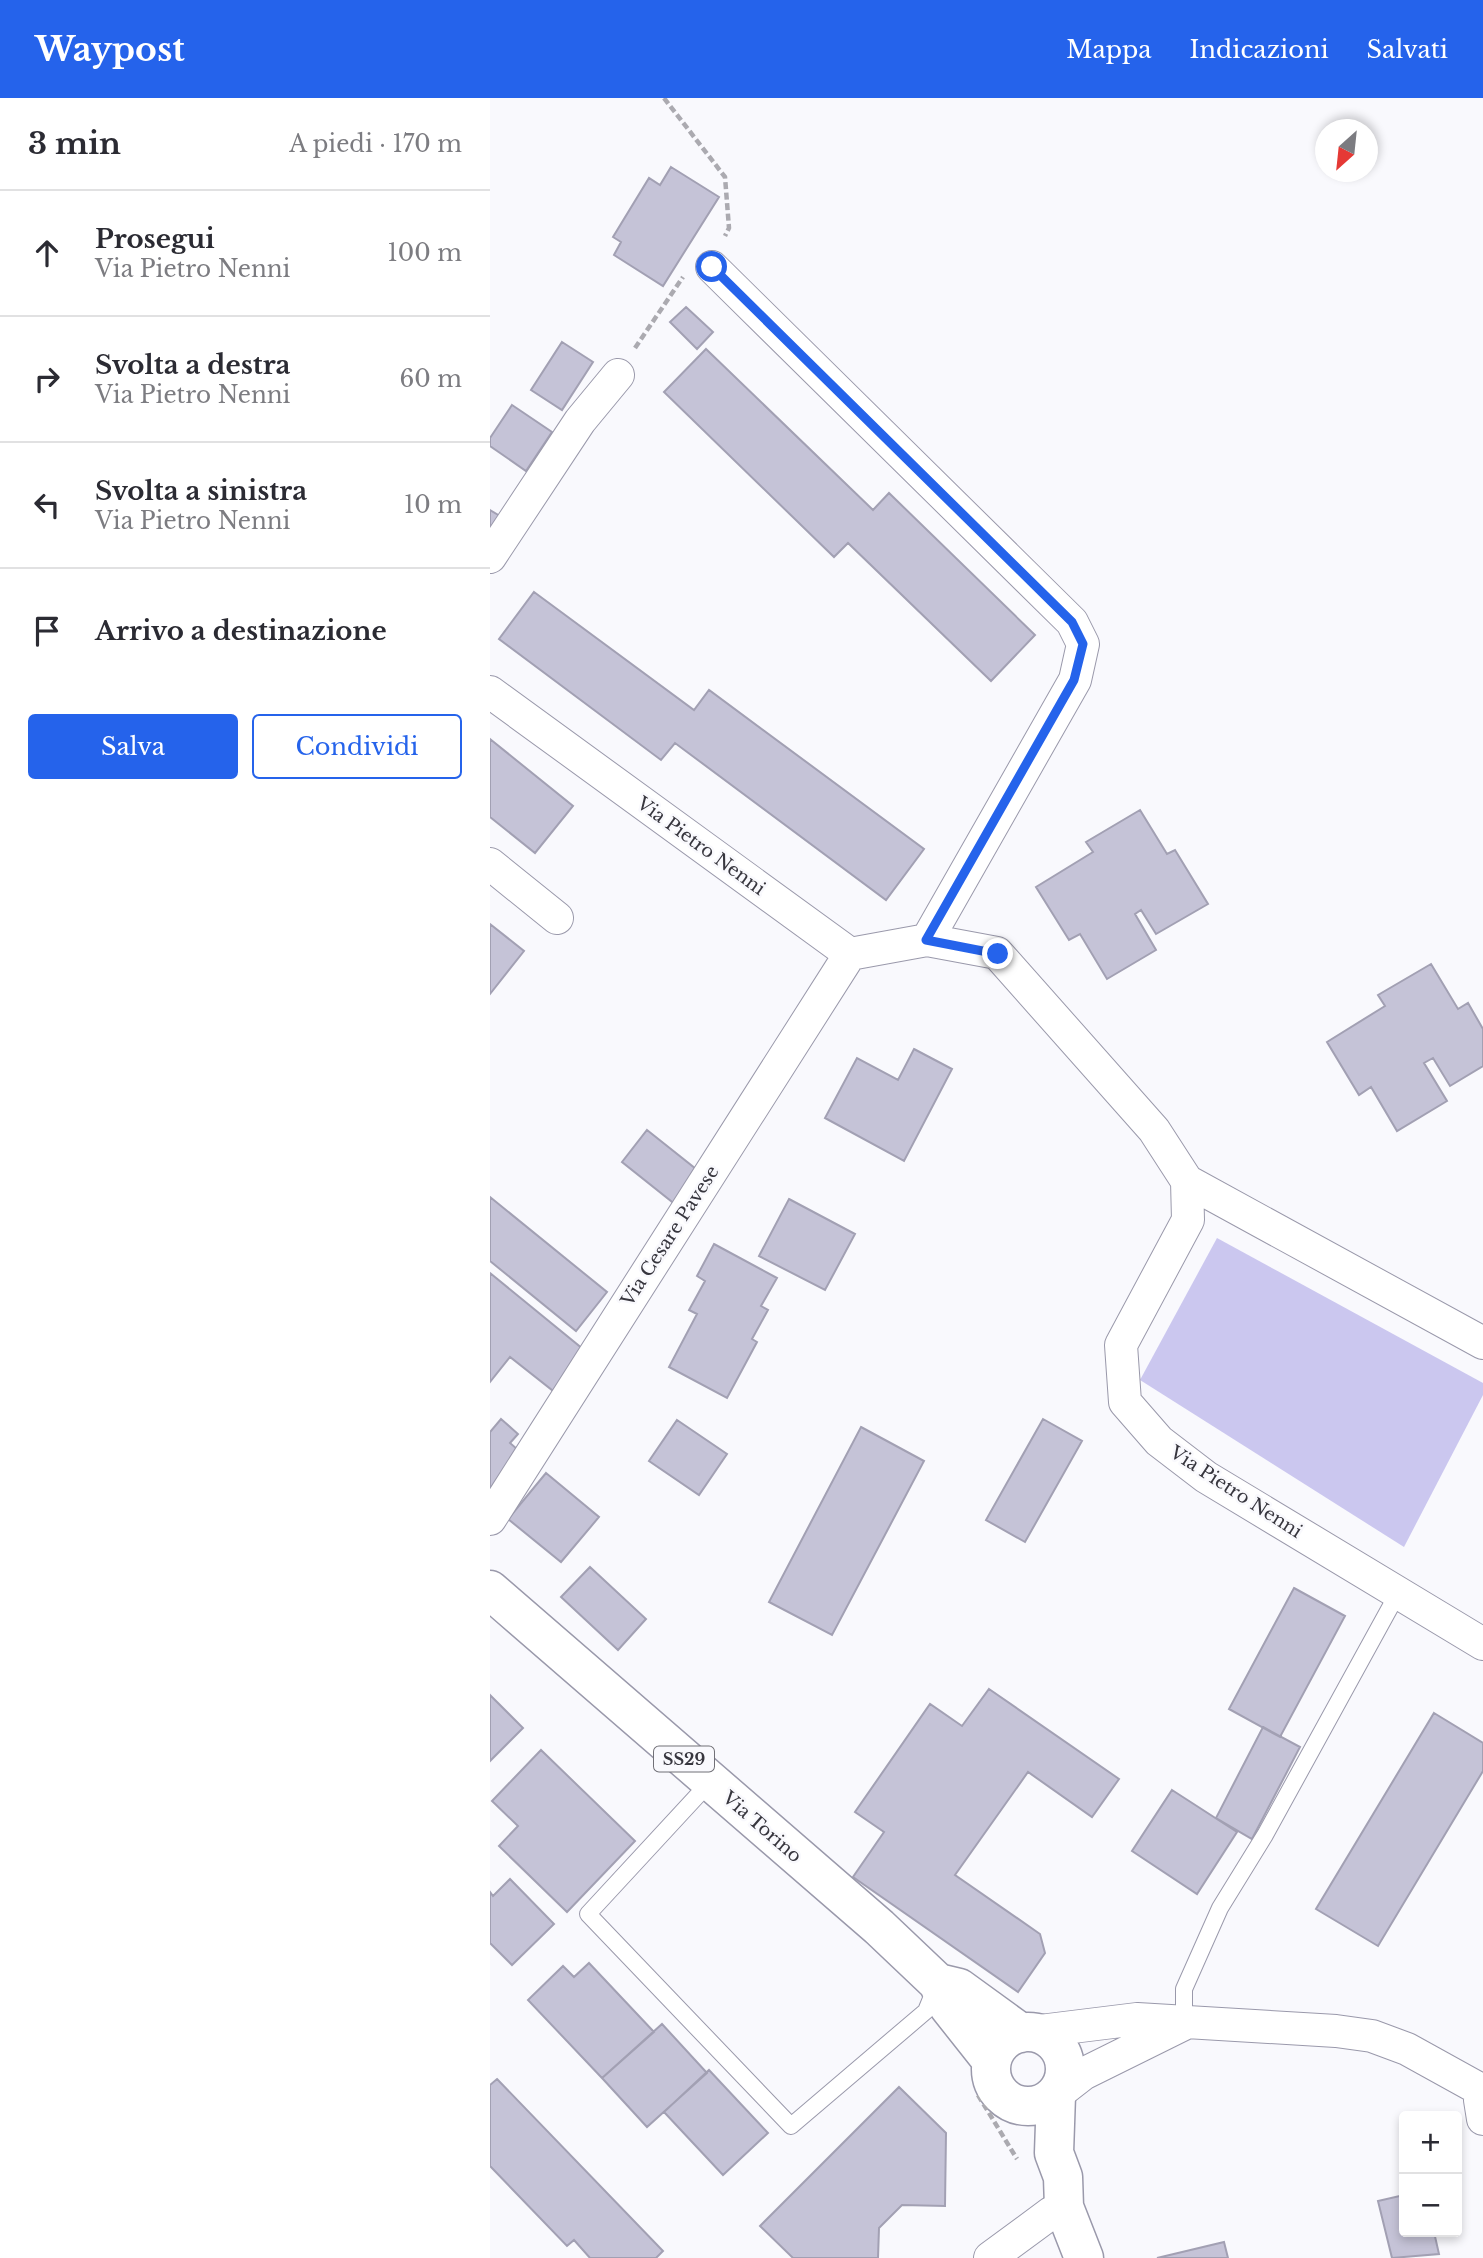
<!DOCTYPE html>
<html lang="it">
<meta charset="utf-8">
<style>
body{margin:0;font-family:"Libre Baskerville",serif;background:#f2f2f3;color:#2b2b33}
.controls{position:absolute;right:21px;bottom:21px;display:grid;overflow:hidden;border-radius:7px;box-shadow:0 4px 10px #0003}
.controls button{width:63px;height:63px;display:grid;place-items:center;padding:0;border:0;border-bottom:2px solid #e1e1e2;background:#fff;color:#2b2b33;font:35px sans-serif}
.compass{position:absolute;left:825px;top:21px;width:63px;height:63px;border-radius:50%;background:#fff;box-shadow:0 4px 10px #0003;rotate:207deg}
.stop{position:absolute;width:21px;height:21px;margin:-16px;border:5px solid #2563eb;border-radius:50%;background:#fff}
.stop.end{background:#2563eb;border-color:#fff;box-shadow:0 2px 7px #0008}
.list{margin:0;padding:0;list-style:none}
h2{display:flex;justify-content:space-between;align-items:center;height:91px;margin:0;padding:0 28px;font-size:30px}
h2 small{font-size:23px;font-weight:400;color:#7c7c81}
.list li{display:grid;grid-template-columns:46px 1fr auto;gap:21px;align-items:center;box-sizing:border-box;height:126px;padding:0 28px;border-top:2px solid #e1e1e2}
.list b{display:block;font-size:26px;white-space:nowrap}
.list p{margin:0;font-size:23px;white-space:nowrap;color:#7c7c81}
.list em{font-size:23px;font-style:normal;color:#7c7c81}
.actions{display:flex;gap:14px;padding:21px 28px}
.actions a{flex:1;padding:16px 0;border:2px solid #2563eb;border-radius:7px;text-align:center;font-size:24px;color:#2563eb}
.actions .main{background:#2563eb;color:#fff}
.icon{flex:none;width:38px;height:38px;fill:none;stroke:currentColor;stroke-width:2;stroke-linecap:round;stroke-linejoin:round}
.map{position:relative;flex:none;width:993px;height:2160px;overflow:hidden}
header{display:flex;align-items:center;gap:42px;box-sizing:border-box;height:98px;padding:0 35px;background:#2563eb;color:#fff}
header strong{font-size:33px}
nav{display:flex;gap:38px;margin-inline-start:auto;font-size:24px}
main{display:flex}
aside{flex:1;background:#fff}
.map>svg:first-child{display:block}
.green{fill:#cbc7ef}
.building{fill:#c5c3d7;stroke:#a2a0b3;stroke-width:2}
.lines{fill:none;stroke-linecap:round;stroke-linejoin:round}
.service-casing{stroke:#9a99ab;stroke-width:18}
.minor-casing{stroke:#9a99ab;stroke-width:34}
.primary-casing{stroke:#9a99ab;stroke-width:41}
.path{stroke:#abaab0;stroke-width:4.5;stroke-dasharray:7 3.5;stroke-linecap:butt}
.service{stroke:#fff;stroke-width:16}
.minor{stroke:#fff;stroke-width:32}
.primary{stroke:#fff;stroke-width:38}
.route{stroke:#2563eb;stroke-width:9}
.labels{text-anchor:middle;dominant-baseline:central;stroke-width:5;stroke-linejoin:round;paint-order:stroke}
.shield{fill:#f9f9fd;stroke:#717077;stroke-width:2}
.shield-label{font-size:16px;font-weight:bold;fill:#37363e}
.street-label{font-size:18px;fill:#37363e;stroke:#f9f9fd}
</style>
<header>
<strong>Waypost</strong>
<nav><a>Mappa</a><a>Indicazioni</a><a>Salvati</a></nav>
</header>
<main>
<aside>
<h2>3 min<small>A piedi · 170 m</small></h2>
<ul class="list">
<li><svg class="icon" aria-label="ahead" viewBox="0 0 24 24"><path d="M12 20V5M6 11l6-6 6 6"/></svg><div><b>Prosegui</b><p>Via Pietro Nenni</p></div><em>100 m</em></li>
<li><svg class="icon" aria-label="right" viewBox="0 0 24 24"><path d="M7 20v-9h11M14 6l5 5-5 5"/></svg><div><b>Svolta a destra</b><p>Via Pietro Nenni</p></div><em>60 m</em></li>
<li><svg class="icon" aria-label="left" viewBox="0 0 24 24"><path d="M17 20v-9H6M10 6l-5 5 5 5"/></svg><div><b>Svolta a sinistra</b><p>Via Pietro Nenni</p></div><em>10 m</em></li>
<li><svg class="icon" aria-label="arrive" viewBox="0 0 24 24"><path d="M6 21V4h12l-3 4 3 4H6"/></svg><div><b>Arrivo a destinazione</b></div></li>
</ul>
<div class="actions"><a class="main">Salva</a><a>Condividi</a></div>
</aside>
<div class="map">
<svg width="993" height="2160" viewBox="0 0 993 2160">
<rect width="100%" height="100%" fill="#f9f9fd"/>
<path class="green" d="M727 1140 993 1285V1297L914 1449 650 1282Z"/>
<path class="building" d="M181 69 229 99 173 188 124 157 131 144 123 139 159 80 170 87Z
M196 209 223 234 207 251 180 224Z
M72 244 103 264 72 312 41 292Z
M216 251 383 412 399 395 545 537 501 583 358 445 344 459 174 294Z
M22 307 62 334 36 373 0 348V340Z
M0 412 10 418 0 433Z
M44 494 204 612 219 592 434 751 396 802 185 645 171 662 9 541Z
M0 641 83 708 45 755 0 719Z
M650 712 677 756 685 752 718 806 666 836 651 812 645 816 666 852 617 881 590 836 579 842 546 789 603 754 596 744Z
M0 826 34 853 0 896Z
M941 866 968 911 978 905 993 931V968L960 988 943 960 934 965 957 1003 907 1033 881 989 869 997 837 944 895 908 888 897Z
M424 951 462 971 414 1063 335 1020 367 960 408 982Z
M157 1032 211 1075 186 1107 132 1064Z
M0 1099 117 1194 86 1233 0 1163Z
M299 1101 365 1136 335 1192 269 1158Z
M224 1146 287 1180 271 1208 278 1212 262 1241 267 1244 237 1300 179 1269 207 1216 199 1212 215 1183 207 1178Z
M0 1175 99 1256 67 1296 20 1259 0 1284Z
M11 1321 28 1336 20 1345 35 1358 0 1398V1334Z
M553 1321 592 1343 535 1444 496 1422Z
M187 1322 237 1356 209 1397 159 1363Z
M371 1329 434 1363 342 1537 279 1504Z
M56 1375 109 1419 71 1464 18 1421Z
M100 1469 156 1521 128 1552 71 1499Z
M804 1490 855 1518 790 1639 739 1611Z
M499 1591 629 1681 602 1719 538 1674 465 1777 550 1836 555 1855 528 1894 363 1779 394 1734 365 1714 440 1606 472 1628Z
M0 1597 33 1630 0 1663Z
M944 1615 993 1645V1673L888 1848 826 1811Z
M773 1629 810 1649 762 1741 726 1720Z
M51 1652 145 1743 77 1814 9 1748 28 1728 2 1703Z
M682 1692 747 1734 707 1796 642 1753Z
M20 1781 64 1826 22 1867 0 1845V1794L3 1798Z
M99 1865 164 1934 112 1980 38 1902 73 1868 84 1879Z
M172 1926 217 1975 157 2029 112 1980Z
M219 1972 278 2035 233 2077 174 2014Z
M7 1981 173 2153 166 2160H100L84 2142 77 2148 0 2068V1987Z
M409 1989 456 2035 455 2108 412 2107 389 2130 388 2160H303L270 2128Z
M914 2097V2134H944L949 2156 902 2160 888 2103Z
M734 2144 738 2160H667Z"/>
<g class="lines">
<defs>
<path id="service" d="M220 1684 98 1816 301 2028 436 1913 445 1891
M694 1926V1891L730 1810 775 1737 908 1495"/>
<path id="minor" d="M222 169 582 524 593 546 585 582 437 842
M0 459 90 323 128 277
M0 594 360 856 437 842 507 855 664 1032 697 1083 698 1122 631 1247 635 1304 669 1343 716 1379 993 1546
M0 766 67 820
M697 1083 993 1245
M0 1421 360 856
M542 1934 647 1921 846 1933 882 1938 917 1951 993 1993
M993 1993 990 2002 993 2021
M566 1997 593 1976 694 1926
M500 2160 561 2115 574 2109"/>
<path id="primary" d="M0 1492 389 1829 448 1885 459 1909 501 1962
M448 1885 469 1890 531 1935
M501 1971a37 37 0 1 1 74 0a37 37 0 1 1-74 0Z
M566 1997 564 2055 573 2079 574 2109 594 2160"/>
</defs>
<use href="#service" class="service-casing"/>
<use href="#minor" class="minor-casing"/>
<use href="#primary" class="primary-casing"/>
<path class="path" d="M174 0 235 79 239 130 235 138
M145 250 193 179
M488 1997 527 2061"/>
<use href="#service" class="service"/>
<use href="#minor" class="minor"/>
<use href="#primary" class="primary"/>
</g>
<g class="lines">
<path class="route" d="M222 169 582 524 593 546 584 582 436 842 508 856"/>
</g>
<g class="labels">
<rect class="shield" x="164" y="1648.5" width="60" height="25" rx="5"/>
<g class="shield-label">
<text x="194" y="1661">SS29</text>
</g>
<g class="street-label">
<text transform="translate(211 748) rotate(36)">Via Pietro Nenni</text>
<text transform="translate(180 1138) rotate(-57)">Via Cesare Pavese</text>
<text transform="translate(746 1394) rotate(33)">Via Pietro Nenni</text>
<text transform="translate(272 1729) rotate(41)">Via Torino</text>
</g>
</g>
</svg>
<div class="controls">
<button>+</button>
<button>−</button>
</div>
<svg class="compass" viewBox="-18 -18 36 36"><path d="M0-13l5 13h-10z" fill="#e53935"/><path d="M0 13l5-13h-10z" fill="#7c7c81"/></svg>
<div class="stop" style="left:222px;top:169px"></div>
<div class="stop end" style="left:508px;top:856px"></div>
</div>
</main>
